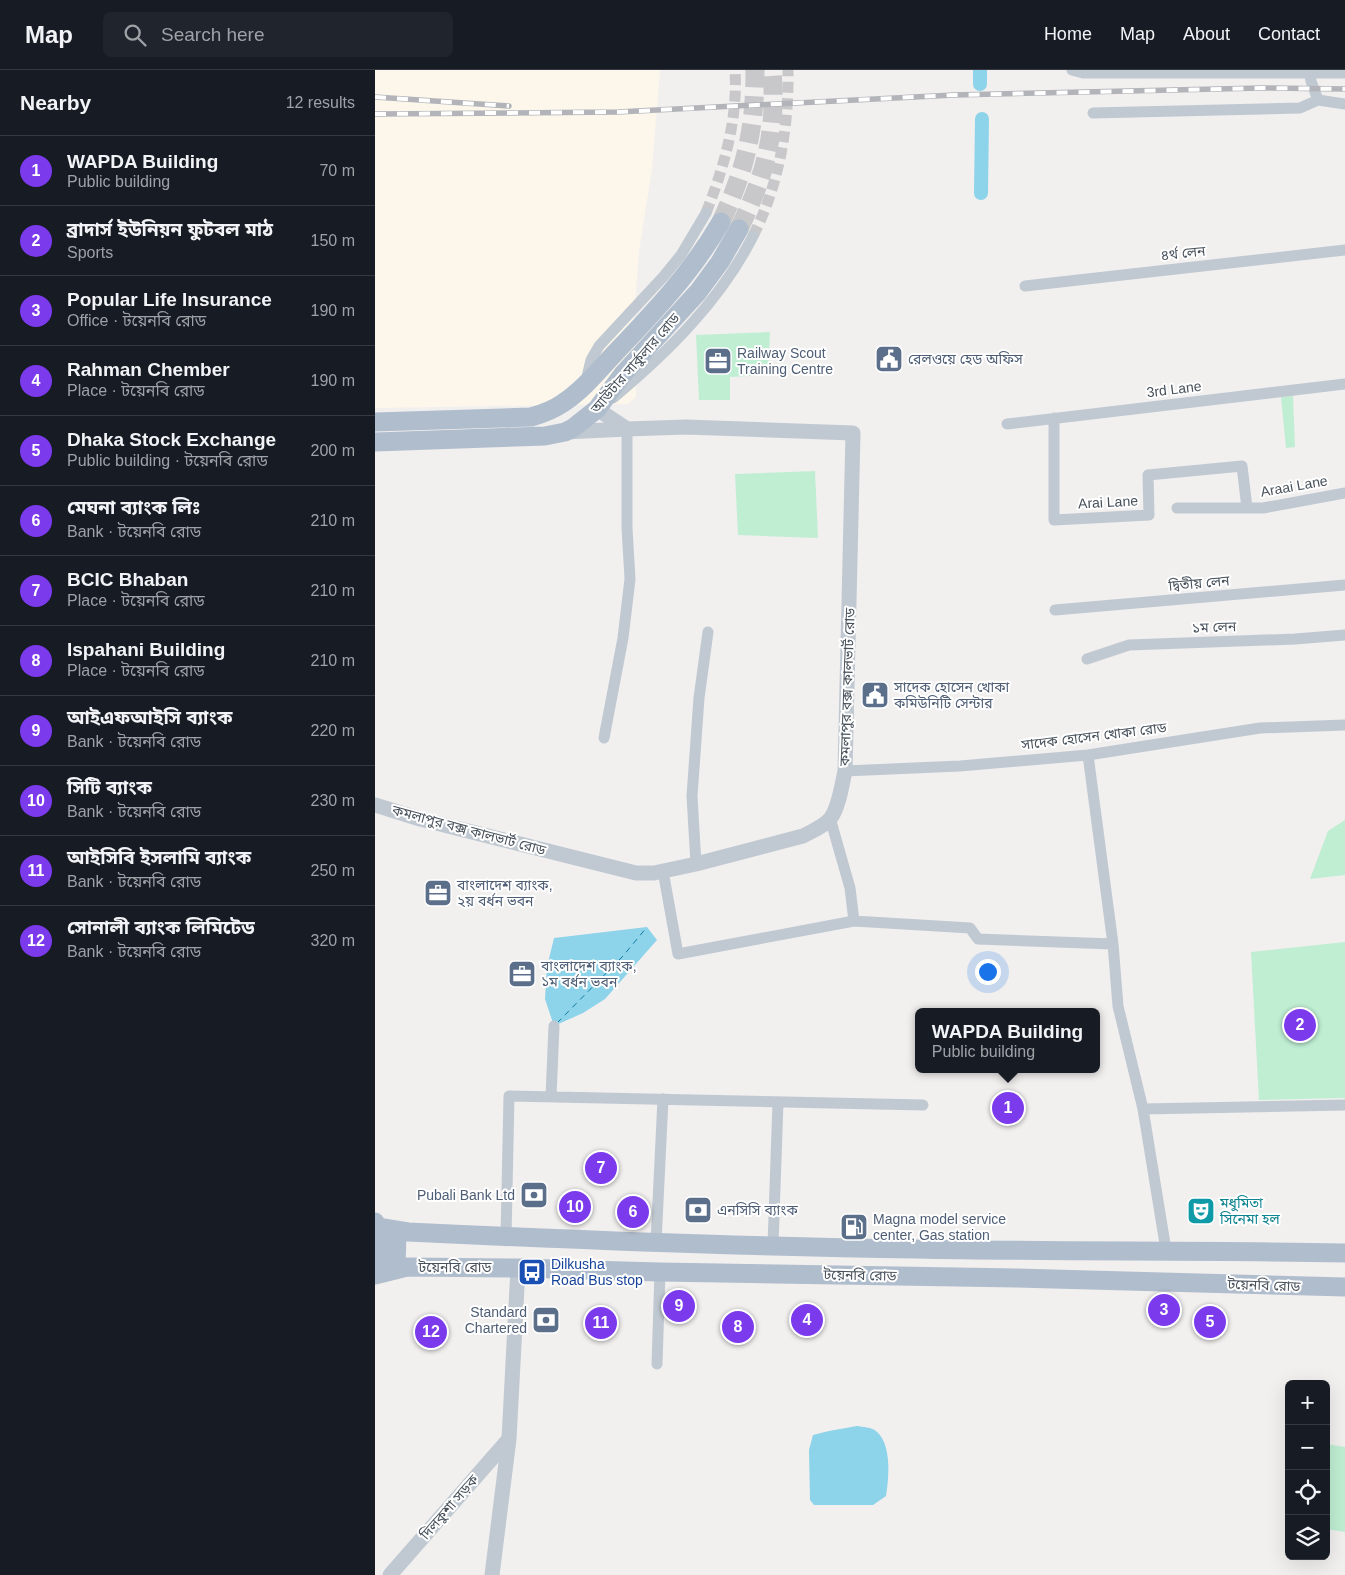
<!DOCTYPE html>
<meta charset="utf-8">
<style>
body{margin:0;font-family:Arial,"Noto Sans Bengali",sans-serif;background:#20242c;color:#f1f3f6}
.controls{position:absolute;right:15px;bottom:15px;display:grid;overflow:hidden;border-radius:8px;box-shadow:0 5px 20px #0002}
.controls button{width:45px;height:45px;display:grid;place-items:center;padding:0;border:0;border-bottom:1px solid #363941;background:#171b24;color:#f1f3f6;font:25px sans-serif}
.you{position:absolute;left:612px;top:901px;width:18px;height:18px;margin:-12px;border:4px solid #fff;border-radius:50%;background:#1a73e8;box-shadow:0 0 0 8px #1a73e833}
.badge{display:grid;place-items:center;width:32px;height:32px;border-radius:50%;background:#7c3aed;color:#fff;font-size:16px;font-weight:700}
.pin{position:absolute;translate:-50% -50%;border:2px solid #fff;box-shadow:0 1px 5px #0006}
.popup{position:absolute;left:540px;top:938px;width:185px;height:65px;box-sizing:border-box;display:grid;place-content:center;border-radius:8px;background:#171b24;filter:drop-shadow(0 1px 4px #0005);font-size:16px;white-space:nowrap;color:#9ea1a6}
.popup b{font-size:19px;color:#f1f3f6}
.popup::after{content:'';position:absolute;left:50%;top:100%;margin-left:-10px;border:10px solid transparent;border-top-color:#171b24}
.list{margin:0;padding:0;list-style:none}
h2{display:flex;justify-content:space-between;align-items:center;height:65px;margin:0;padding:0 20px;font-size:21px}
h2 small{font-size:16px;font-weight:400;color:#9ea1a6}
.list li{display:grid;grid-template-columns:32px 1fr auto;gap:15px;align-items:center;box-sizing:border-box;height:70px;padding:0 20px;border-top:1px solid #363941}
.list b{display:block;font-size:19px;white-space:nowrap}
.list p{margin:0;font-size:16px;white-space:nowrap;color:#9ea1a6}
.list em{font-size:16px;font-style:normal;color:#9ea1a6}
.icon{flex:none;width:28px;height:28px;fill:none;stroke:currentColor;stroke-width:2;stroke-linecap:round;stroke-linejoin:round}
.map{position:relative;flex:none;width:970px;height:1505px;overflow:hidden}
header{display:flex;align-items:center;gap:30px;box-sizing:border-box;height:70px;padding:0 25px;background:#171b24;border-bottom:1px solid #363941}
header strong{font-size:24px}
nav{display:flex;gap:28px;margin-inline-start:auto;font-size:18px}
.search{width:350px;height:45px;background:#20242c;display:flex;align-items:center;gap:12px;box-sizing:border-box;padding:0 18px;border-radius:8px;color:#9ea1a6;font-size:19px}
main{display:flex}
aside{flex:1;background:#171b24}
.map>svg:first-child{display:block}
.commercial{fill:#fcf7ea}
.green{fill:#bfeed3}
.water{fill:#8dd3ea}
.lines{fill:none;stroke-linecap:round;stroke-linejoin:round}
.canal{stroke:#8dd3ea;stroke-width:14}
.ferry{stroke:#0f7ba0;stroke-width:1;stroke-dasharray:6 5;stroke-linecap:butt}
.minor-tunnel{stroke:#c8c8ca;stroke-width:11;stroke-dasharray:11 5.5;stroke-linecap:butt}
.primary-tunnel{stroke:#c8c8ca;stroke-width:19;stroke-dasharray:19 9;stroke-linecap:butt}
.minor{stroke:#c0c9d1;stroke-width:11}
.tertiary{stroke:#c0c9d1;stroke-width:15}
.primary{stroke:#b0bdcd;stroke-width:19}
.rail-casing{stroke:#b2b4ba;stroke-width:5.5}
.rail{stroke:#fff;stroke-width:4;stroke-dasharray:11;stroke-linecap:butt}
.labels{text-anchor:middle;dominant-baseline:central;stroke-width:4;stroke-linejoin:round;paint-order:stroke}
.street-label{font-size:14px;fill:#48525c;stroke:#fff}
.service-label{font-size:14px;fill:#4e5e75;stroke:#fff;text-anchor:start}
.culture-label{font-size:14px;fill:#0d838f;stroke:#fff;text-anchor:start}
.transit-label{font-size:14px;fill:#164399;stroke:#fff;text-anchor:start}
</style>
<header>
<strong>Map</strong>
<div class="search"><svg class="icon" aria-label="search" viewBox="0 0 24 24"><circle cx="10" cy="10" r="6"/><path d="M15 15l6 6"/></svg>Search here</div>
<nav><a>Home</a><a>Map</a><a>About</a><a>Contact</a></nav>
</header>
<main>
<aside>
<h2>Nearby<small>12 results</small></h2>
<ul class="list">
<li><span class="badge">1</span><div><b>WAPDA Building</b><p>Public building</p></div><em>70 m</em></li>
<li><span class="badge">2</span><div><b>ব্রাদার্স ইউনিয়ন ফুটবল মাঠ</b><p>Sports</p></div><em>150 m</em></li>
<li><span class="badge">3</span><div><b>Popular Life Insurance</b><p>Office · টয়েনবি রোড</p></div><em>190 m</em></li>
<li><span class="badge">4</span><div><b>Rahman Chember</b><p>Place · টয়েনবি রোড</p></div><em>190 m</em></li>
<li><span class="badge">5</span><div><b>Dhaka Stock Exchange</b><p>Public building · টয়েনবি রোড</p></div><em>200 m</em></li>
<li><span class="badge">6</span><div><b>মেঘনা ব্যাংক লিঃ</b><p>Bank · টয়েনবি রোড</p></div><em>210 m</em></li>
<li><span class="badge">7</span><div><b>BCIC Bhaban</b><p>Place · টয়েনবি রোড</p></div><em>210 m</em></li>
<li><span class="badge">8</span><div><b>Ispahani Building</b><p>Place · টয়েনবি রোড</p></div><em>210 m</em></li>
<li><span class="badge">9</span><div><b>আইএফআইসি ব্যাংক</b><p>Bank · টয়েনবি রোড</p></div><em>220 m</em></li>
<li><span class="badge">10</span><div><b>সিটি ব্যাংক</b><p>Bank · টয়েনবি রোড</p></div><em>230 m</em></li>
<li><span class="badge">11</span><div><b>আইসিবি ইসলামি ব্যাংক</b><p>Bank · টয়েনবি রোড</p></div><em>250 m</em></li>
<li><span class="badge">12</span><div><b>সোনালী ব্যাংক লিমিটেড</b><p>Bank · টয়েনবি রোড</p></div><em>320 m</em></li>
</ul>
</aside>
<div class="map">
<svg width="970" height="1505" viewBox="0 0 970 1505">
<rect width="100%" height="100%" fill="#f2efef"/>
<path class="commercial" d="M0 0H285L277 99 264 181 259 251 261 327 253 334 0 338Z"/>
<path class="green" d="M395 262 393 305 355 307V330H324L321 265Z
M918 326 920 377 911 378 906 327Z
M440 401 443 468 363 465 360 404Z
M970 750V805L935 809 953 761Z
M970 872V1028L884 1030 876 882Z
M951 1374 970 1377V1462L951 1459Z"/>
<path class="water" d="M272 857 282 870 230 929 208 943 179 956 170 929 172 897 179 868Z
M482 1356C487 1357 497 1357 501 1361 517 1374 514 1407 511 1426L498 1435H439L435 1430 434 1380 438 1365 454 1361Z"/>
<g class="lines">
<path class="canal" d="M605 0V14
M606 123 607 49"/>
<path class="ferry" d="M182 953 248 886 272 857"/>
<path class="minor-tunnel" d="M331 143C349 97 363 50 360 0
M378 166C404 115 414 57 413 0"/>
<path class="primary-tunnel" d="M346 152C371 98 380 59 380 0
M364 159C391 103 402 62 397 0"/>
<path class="minor" d="M697 0 708 3H970
M934 0 936 11 943 30 970 34
M718 43 925 38 943 30
M650 216 970 180
M211 311 216 290 224 276 289 206 306 185 331 143
M238 328C292 283 346 230 378 166
M679 348V450L774 445 773 405 867 396 872 438
M632 354 970 314
M802 438H888L970 423
M680 540 970 515
M712 589 754 575 920 569 970 565
M229 668 248 568 255 509 252 458V359
M713 685 738 874 743 936 768 1039 791 1180
M470 701 585 696 713 685 885 658 970 655
M455 748 475 818 479 851 595 858 603 869 738 874
M321 794 317 726 324 628 333 562
M288 801 303 884 479 851
M176 1027 179 956
M768 1039 970 1035
M131 1167 134 1026 548 1035
M281 1173 288 1029
M398 1175 403 1032
M282 1294 285 1202"/>
<path class="tertiary" d="M190 362 252 359
M0 735 45 749 261 803H279L321 794 428 766C437 761 448 757 455 749 464 738 467 714 470 701L478 363 311 357 252 359 222 339
M15 1505 134 1369
M117 1505 134 1369 143 1198"/>
<path class="primary" d="M0 352 156 347C167 344 178 340 188 333 208 320 224 300 240 283 280 241 317 202 346 152
M0 372 170 366 190 362 198 358 222 339 248 304 323 222 345 192 364 159
M0 1152C8 1169 8 1186 0 1203
M2 1157 33 1162C202 1170 372 1177 541 1179 684 1182 827 1180 970 1183
M21 1200 22 1160
M0 1205 32 1197 143 1198 285 1202 642 1208 970 1217"/>
<defs>
<path id="rail" d="M0 27 134 36
M0 44 243 42 579 25 887 18 970 19"/>
</defs>
<use href="#rail" class="rail-casing"/>
<use href="#rail" class="rail"/>
</g>
<defs>
<symbol id="civic-square" viewBox="-11 -11 22 22"><rect x="-9" y="-9" width="18" height="18" rx="4" fill="#5c6f8a" stroke="#fff"/><path d="M-.6-6.5H3V-4.5H.6V-3L4-1V1h2V6H-6V1h2V-1L-.6-3ZM-1.2 2.5V6h2.4V2.5Z" fill="#fff"/></symbol>
<symbol id="office-square" viewBox="-11 -11 22 22"><rect x="-9" y="-9" width="18" height="18" rx="4" fill="#5c6f8a" stroke="#fff"/><path d="M-6-3h4V-5.5h4V-3h4V5H-6ZM-1-4.5V-3h2v-1.5ZM-6 0V1H6V0Z" fill="#fff"/></symbol>
<symbol id="bank-square" viewBox="-11 -11 22 22"><rect x="-9" y="-9" width="18" height="18" rx="4" fill="#5c6f8a" stroke="#fff"/><path d="M-6-4H6V4H-6ZM0-2.3a2.3 2.3 0 1 0 0 4.6a2.3 2.3 0 1 0 0-4.6Z" fill="#fff"/></symbol>
<symbol id="theatre-square" viewBox="-11 -11 22 22"><rect x="-9" y="-9" width="18" height="18" rx="4" fill="#0f9aa8" stroke="#fff"/><path d="M-5-5.5Q0-4 5-5.5V0Q5 5 0 6Q-5 5-5 0ZM-3.3-2.5H-1v1.5H-3.3ZM1-2.5H3.3v1.5H1ZM-2.8 1Q0 5.5 2.8 1Z" fill="#fff"/></symbol>
<symbol id="fuel-square" viewBox="-11 -11 22 22"><rect x="-9" y="-9" width="18" height="18" rx="4" fill="#5c6f8a" stroke="#fff"/><path d="M-5.5-6h7V0h2V4h1.3V-2.5L3-4.5l.8-.8L6-3V5H2.5V1h-1V6h-7ZM-4.2-4.7v3.2H.2V-4.7Z" fill="#fff"/></symbol>
<symbol id="bus-square" viewBox="-11 -11 22 22"><rect x="-9" y="-9" width="18" height="18" rx="4" fill="#1a4fb4" stroke="#fff"/><path d="M-5-6H5V4H4V6H2V4H-2V6H-4V4H-5ZM-3.5-4V0h7V-4ZM-3.5 1.2v1.5H-2V1.2ZM2 1.2v1.5H3.5V1.2Z" fill="#fff"/></symbol>
</defs>
<g fill-rule="evenodd">
<use href="#civic-square" x="498" y="273" width="32" height="32"/>
<use href="#office-square" x="327" y="275" width="32" height="32"/>
<use href="#civic-square" x="484" y="609" width="32" height="32"/>
<use href="#office-square" x="47" y="807" width="32" height="32"/>
<use href="#office-square" x="131" y="888" width="32" height="32"/>
<use href="#bank-square" x="143" y="1109" width="32" height="32"/>
<use href="#bank-square" x="307" y="1124" width="32" height="32"/>
<use href="#theatre-square" x="810" y="1125" width="32" height="32"/>
<use href="#fuel-square" x="463" y="1141" width="32" height="32"/>
<use href="#bus-square" x="141" y="1186" width="32" height="32"/>
<use href="#bank-square" x="155" y="1234" width="32" height="32"/>
</g>
<g class="labels">
<g class="street-label">
<text transform="translate(808 183) rotate(-6)">৪র্থ লেন</text>
<text transform="translate(260 293) rotate(-49)">আউটার সার্কুলার রোড</text>
<text transform="translate(799 319) rotate(-7)">3rd Lane</text>
<text transform="translate(919 416) rotate(-10)">Araai Lane</text>
<text transform="translate(733 432) rotate(-3)">Arai Lane</text>
<text transform="translate(824 513) rotate(-5)">দ্বিতীয় লেন</text>
<text transform="translate(839 557) rotate(-2)">১ম লেন</text>
<text transform="translate(472 617) rotate(-88)">কমলাপুর বক্স কালভার্ট রোড</text>
<text transform="translate(719 666) rotate(-7)">সাদেক হোসেন খোকা রোড</text>
<text transform="translate(94 760) rotate(15)">কমলাপুর বক্স কালভার্ট রোড</text>
<text x="80" y="1197">টয়েনবি রোড</text>
<text transform="translate(485 1205) rotate(1)">টয়েনবি রোড</text>
<text transform="translate(889 1215) rotate(2)">টয়েনবি রোড</text>
<text transform="translate(74 1437) rotate(-49)">দিলকুশা সড়ক</text>
</g>
<g class="service-label">
<text x="362" y="283">Railway Scout<tspan x="362" dy="16">Training Centre</tspan></text>
<text x="533" y="289">রেলওয়ে হেড অফিস</text>
<text x="519" y="617">সাদেক হোসেন খোকা<tspan x="519" dy="16">কমিউনিটি সেন্টার</tspan></text>
<text x="82" y="815">বাংলাদেশ ব্যাংক,<tspan x="82" dy="16">২য় বর্ধন ভবন</tspan></text>
<text x="166" y="896">বাংলাদেশ ব্যাংক,<tspan x="166" dy="16">১ম বর্ধন ভবন</tspan></text>
<text x="140" y="1125" text-anchor="end">Pubali Bank Ltd</text>
<text x="342" y="1140">এনসিসি ব্যাংক</text>
<text x="498" y="1149">Magna model service<tspan x="498" dy="16">center, Gas station</tspan></text>
<text x="152" y="1242" text-anchor="end">Standard<tspan x="152" dy="16">Chartered</tspan></text>
</g>
<g class="culture-label">
<text x="845" y="1133">মধুমিতা<tspan x="845" dy="16">সিনেমা হল</tspan></text>
</g>
<g class="transit-label">
<text x="176" y="1194">Dilkusha<tspan x="176" dy="16">Road Bus stop</tspan></text>
</g>
</g>
</svg>
<div class="controls">
<button>+</button>
<button>−</button>
<button><svg class="icon" aria-label="locate" viewBox="0 0 24 24"><circle cx="12" cy="12" r="6"/><path d="M12 2v4M12 18v4M2 12h4M18 12h4"/></svg></button>
<button><svg class="icon" aria-label="layers" viewBox="0 0 24 24"><path d="M12 4l9 5-9 5-9-5zM3 14l9 5 9-5"/></svg></button>
</div>
<div class="you"></div>
<div class="pin badge" style="left:633px;top:1038px">1</div>
<div class="popup"><b>WAPDA Building</b>Public building</div>
<div class="pin badge" style="left:925px;top:955px">2</div>
<div class="pin badge" style="left:789px;top:1240px">3</div>
<div class="pin badge" style="left:432px;top:1250px">4</div>
<div class="pin badge" style="left:835px;top:1252px">5</div>
<div class="pin badge" style="left:258px;top:1142px">6</div>
<div class="pin badge" style="left:226px;top:1098px">7</div>
<div class="pin badge" style="left:363px;top:1257px">8</div>
<div class="pin badge" style="left:304px;top:1236px">9</div>
<div class="pin badge" style="left:200px;top:1137px">10</div>
<div class="pin badge" style="left:226px;top:1253px">11</div>
<div class="pin badge" style="left:56px;top:1262px">12</div>
</div>
</main>
